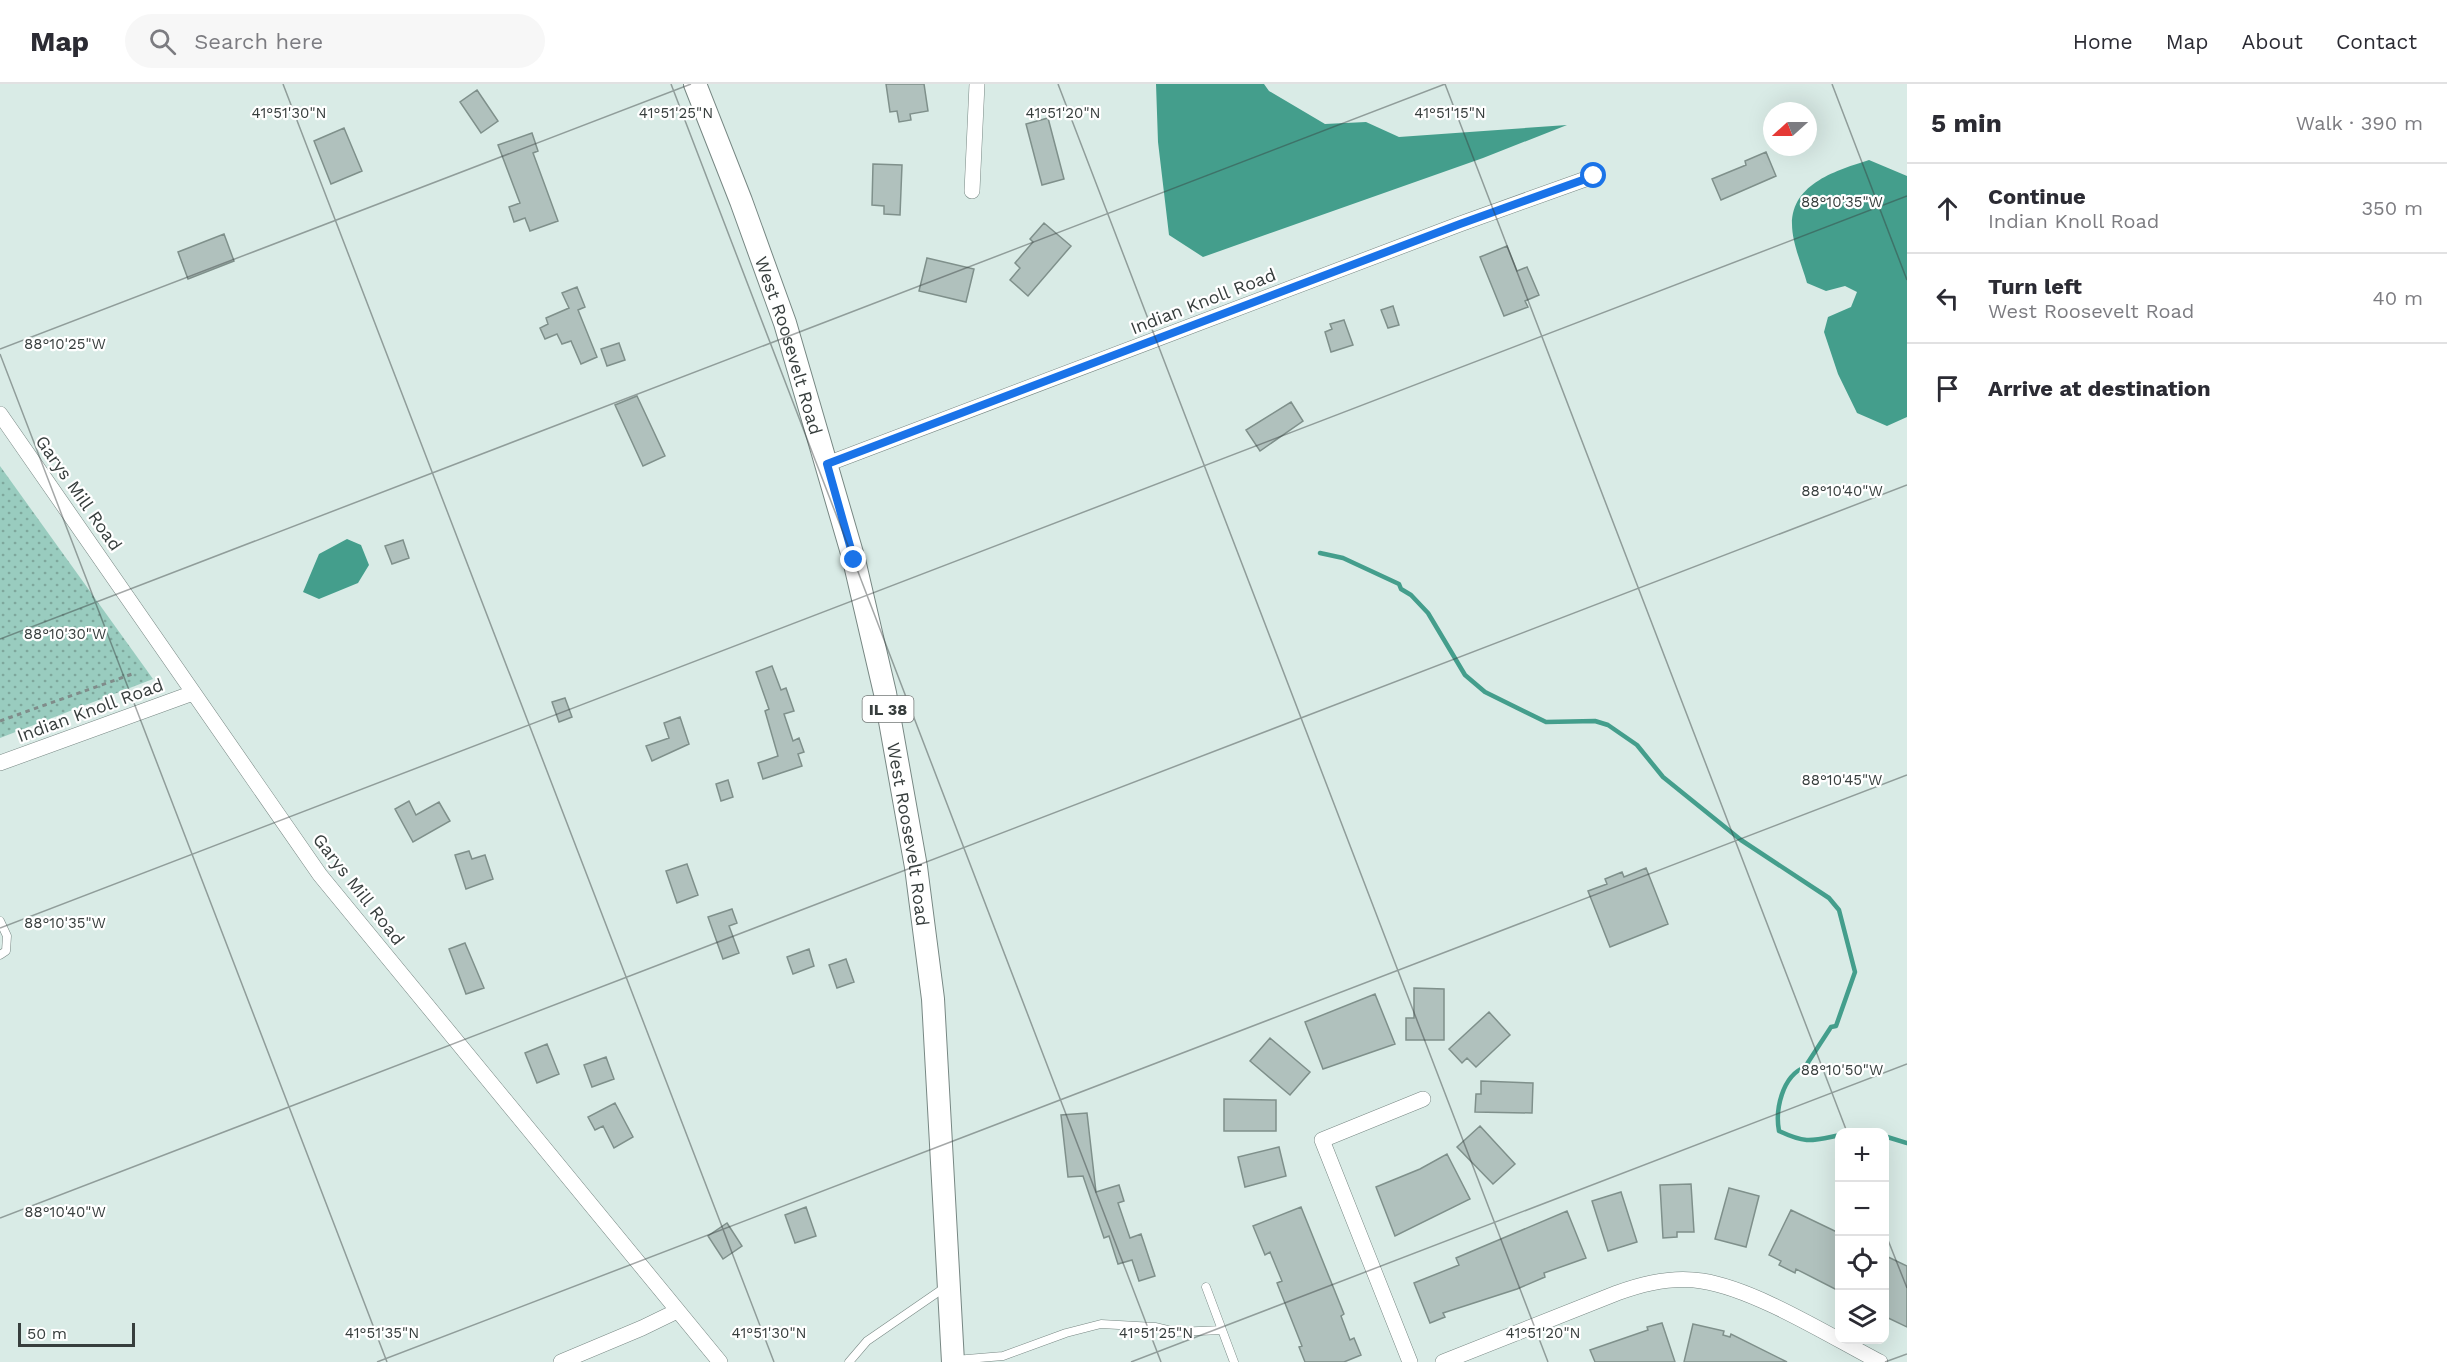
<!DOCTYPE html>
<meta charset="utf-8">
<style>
body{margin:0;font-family:"Work Sans",sans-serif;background:#f7f7f7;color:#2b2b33}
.controls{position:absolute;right:18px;bottom:18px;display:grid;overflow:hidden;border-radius:12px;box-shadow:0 6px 24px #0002}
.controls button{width:54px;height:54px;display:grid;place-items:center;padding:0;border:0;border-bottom:2px solid #e1e1e2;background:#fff;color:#2b2b33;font:30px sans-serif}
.compass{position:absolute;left:1763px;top:18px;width:54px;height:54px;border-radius:50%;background:#fff;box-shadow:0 6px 24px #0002;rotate:249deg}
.scale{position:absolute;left:18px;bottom:15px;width:117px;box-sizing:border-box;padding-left:6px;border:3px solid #373e3d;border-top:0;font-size:16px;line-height:21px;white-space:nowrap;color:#373e3d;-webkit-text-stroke:4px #fff;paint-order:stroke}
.stop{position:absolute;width:18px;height:18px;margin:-14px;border:4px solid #1a73e8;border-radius:50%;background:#fff}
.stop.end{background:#1a73e8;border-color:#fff;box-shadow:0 2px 6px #0008}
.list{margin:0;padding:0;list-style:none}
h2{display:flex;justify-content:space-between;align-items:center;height:78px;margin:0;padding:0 24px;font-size:26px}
h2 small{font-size:20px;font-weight:400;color:#7c7c81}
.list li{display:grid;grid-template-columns:39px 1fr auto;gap:18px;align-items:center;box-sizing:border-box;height:90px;padding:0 24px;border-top:2px solid #e1e1e2}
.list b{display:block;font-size:22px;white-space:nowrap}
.list p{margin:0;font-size:20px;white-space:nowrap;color:#7c7c81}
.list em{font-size:20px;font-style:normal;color:#7c7c81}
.icon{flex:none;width:33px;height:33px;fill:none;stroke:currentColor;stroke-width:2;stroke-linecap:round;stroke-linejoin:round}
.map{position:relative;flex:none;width:1907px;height:1278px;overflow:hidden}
header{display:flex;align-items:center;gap:36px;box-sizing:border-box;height:84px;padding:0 30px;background:#fff;border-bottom:2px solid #e1e1e2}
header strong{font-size:28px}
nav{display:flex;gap:33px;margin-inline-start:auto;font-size:21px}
.search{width:420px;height:54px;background:#f7f7f7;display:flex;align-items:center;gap:15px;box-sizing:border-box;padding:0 21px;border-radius:33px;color:#7c7c81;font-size:22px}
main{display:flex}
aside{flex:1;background:#fff}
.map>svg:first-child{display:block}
.grass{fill:url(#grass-dots)}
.water{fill:#449e8c}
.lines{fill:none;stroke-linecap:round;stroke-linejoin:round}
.stream{stroke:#449e8c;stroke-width:4.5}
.building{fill:#b0c1bd;stroke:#7f908b;stroke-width:1.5}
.lane-casing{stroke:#778783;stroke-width:9}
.street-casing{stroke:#778783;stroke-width:16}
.primary-casing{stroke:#778783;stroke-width:24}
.path{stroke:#808c8a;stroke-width:3;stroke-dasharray:4.5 4.5;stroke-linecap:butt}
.lane{stroke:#fff;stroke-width:8}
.street{stroke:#fff;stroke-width:15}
.primary{stroke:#fff;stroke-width:22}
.route{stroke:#1a73e8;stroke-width:8}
.ticks{fill:none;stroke:#373e3d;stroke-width:1.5;stroke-opacity:0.45}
.labels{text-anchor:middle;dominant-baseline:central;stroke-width:4.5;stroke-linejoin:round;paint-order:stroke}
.shield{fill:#fff;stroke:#737877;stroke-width:1.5}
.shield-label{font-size:16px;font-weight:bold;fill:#373e3d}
.street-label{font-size:18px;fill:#373e3d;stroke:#fff}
.ticks-label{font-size:15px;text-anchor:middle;fill:#373e3d;stroke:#fff;stroke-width:4.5;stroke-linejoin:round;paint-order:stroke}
</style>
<header>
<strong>Map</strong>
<div class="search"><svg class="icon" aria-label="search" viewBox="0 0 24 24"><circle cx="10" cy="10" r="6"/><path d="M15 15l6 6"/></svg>Search here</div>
<nav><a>Home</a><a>Map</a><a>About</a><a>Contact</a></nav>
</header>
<main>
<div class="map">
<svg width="1907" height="1278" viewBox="0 0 1907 1278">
<defs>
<pattern id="grass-dots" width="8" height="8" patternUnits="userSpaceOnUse" patternTransform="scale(1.5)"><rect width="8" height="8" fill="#99ccbf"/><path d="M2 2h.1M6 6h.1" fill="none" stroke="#7ea79c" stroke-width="1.8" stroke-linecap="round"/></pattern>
</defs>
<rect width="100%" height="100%" fill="#d9ebe6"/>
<path class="grass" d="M0 382 153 595 0 654Z"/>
<path class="water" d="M1156 0H1264L1269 7 1325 40 1366 38 1399 53 1567 41 1483 74 1203 173 1169 151 1158 58Z
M1869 76 1907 92V333L1887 342 1857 329 1838 290 1824 248 1828 233 1851 223 1857 208 1845 202 1826 207 1807 199C1802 181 1792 159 1792 140 1792 99 1838 86 1869 76Z
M347 455 361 461 369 481 358 499 319 515 303 508 319 470Z"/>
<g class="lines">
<path class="stream" d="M1320 469 1343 474 1399 500 1401 505 1411 511 1428 529 1465 591 1485 608 1546 638 1595 637 1608 641 1637 661 1663 693 1741 756 1829 814 1839 826 1855 888 1836 942 1831 943 1805 983C1782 992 1775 1026 1779 1047 1807 1060 1811 1057 1840 1051
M1884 1052 1907 1059"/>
</g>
<path class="building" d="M886 0H924L928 27 910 30 911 36 899 38 897 27 890 28Z
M477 6 498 37 481 49 460 18Z
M1048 34 1064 95 1042 101 1026 40Z
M344 44 362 87 331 100 314 57Z
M532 49 538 67 533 69 558 137 530 147 525 134 514 138 509 123 520 119 498 61Z
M1766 68 1776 92 1721 116 1712 95 1746 81 1745 77Z
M873 80 902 81 900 131 884 130V122L872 121Z
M1044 139 1071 162 1028 212 1010 196 1020 184 1015 179 1033 158 1030 155Z
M224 150 234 177 188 195 178 168Z
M1507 162 1517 187 1527 183 1539 211 1525 217 1528 223 1504 232 1480 173Z
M927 174 974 185 966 218 919 207Z
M577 203 585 223 578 226 597 273 581 280 571 257 562 260 557 250 545 255 540 244 548 240 546 234 569 224 562 209Z
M1393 222 1399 241 1388 244 1381 226Z
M1344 236 1353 261 1331 268 1325 248 1332 245 1330 240Z
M619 259 625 276 607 282 601 265Z
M637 312 665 372 643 382 615 321Z
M1291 318 1303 337 1260 367 1246 346Z
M403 456 409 474 392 480 385 462Z
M772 582 781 606 786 604 794 627 784 630 793 657 799 654 804 668 798 670 802 682 763 695 758 679 778 672 765 627 769 625 756 588Z
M565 614 572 633 559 638 552 618Z
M680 633 689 660 652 677 646 662 669 654 664 639Z
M728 696 733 713 721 717 716 700Z
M409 717 416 731 439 718 450 737 413 758 395 725Z
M469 767 472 775 485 771 493 795 466 805 455 771Z
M687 780 698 811 677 819 666 787Z
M1646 784 1668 840 1610 863 1588 807 1607 800 1605 795 1622 788 1624 793Z
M732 825 737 839 729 842 739 869 723 875 708 833Z
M465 859 484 904 466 910 449 865Z
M809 865 814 882 793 890 787 873Z
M846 875 854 898 837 904 829 881Z
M1414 904 1444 905V956H1406V934H1414Z
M1375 910 1395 960 1323 985 1305 938Z
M1489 928 1510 951 1476 983 1467 974 1462 979 1449 965Z
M1270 954 1310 988 1290 1011 1250 977Z
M547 960 559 990 537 999 525 969Z
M606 973 614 995 592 1003 584 981Z
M1481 997 1533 999 1532 1029 1475 1028 1476 1010H1481Z
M1224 1015 1276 1016V1047H1224Z
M615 1019 633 1053 614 1064 603 1042 595 1046 588 1033Z
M1087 1029 1096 1108 1119 1101 1124 1117 1118 1119 1130 1154 1141 1150 1155 1192 1139 1197 1132 1176 1118 1180 1109 1152 1104 1154 1083 1092 1068 1093 1061 1031Z
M1480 1042 1515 1080 1493 1100 1457 1063Z
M1279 1063 1286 1092 1245 1103 1238 1073Z
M1447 1070 1470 1115 1395 1152 1376 1103 1420 1085Z
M1691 1100 1694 1148H1677V1153L1663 1154 1660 1101Z
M1729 1104 1759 1112 1746 1163 1715 1155Z
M1621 1108 1637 1158 1608 1167 1592 1117Z
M806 1123 816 1152 795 1159 785 1131Z
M1301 1123 1344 1230 1341 1232 1350 1256 1354 1254 1361 1271 1344 1278H1305L1299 1263 1302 1262 1277 1199 1282 1197 1270 1168 1265 1171 1253 1142Z
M1791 1126 1839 1149V1207L1796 1185 1795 1189 1779 1181 1781 1177 1769 1171Z
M1567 1127 1586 1174 1544 1189 1545 1193 1517 1205 1443 1229 1445 1233 1430 1239 1414 1199 1459 1181 1456 1174Z
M727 1139 742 1162 723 1175 708 1152Z
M1884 1171 1907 1182V1243L1884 1232Z
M1662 1239 1675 1278H1595L1590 1266 1648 1246 1647 1243Z
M1693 1240 1724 1247 1723 1251 1730 1253 1731 1250 1787 1278H1684Z"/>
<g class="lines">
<defs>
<path id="lane" d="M0 837 7 852 6 867 0 871
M1206 1203 1234 1278
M955 1276 1003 1272 1066 1249 1101 1240 1155 1243 1176 1248 1222 1246
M849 1278 867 1257 944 1204"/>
<path id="street" d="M972 107 977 0
M0 330 320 791 720 1278
M827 380 1460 140 1594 92
M0 679 193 609
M561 1278 642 1244 677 1227
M1410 1278 1322 1056 1423 1015
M1443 1278 1617 1209C1644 1199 1673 1192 1702 1197 1755 1205 1830 1252 1880 1278"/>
<g id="primary">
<path id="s1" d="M695 0 741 117 785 239 854 476 885 609 916 783 933 915 953 1278"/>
</g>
</defs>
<use href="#lane" class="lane-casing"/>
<use href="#street" class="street-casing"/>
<use href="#primary" class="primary-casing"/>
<path class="path" d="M0 637 135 589"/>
<use href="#lane" class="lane"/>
<use href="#street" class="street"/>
<use href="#primary" class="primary"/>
</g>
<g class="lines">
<path class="route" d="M854 476 827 380 1460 140 1594 92"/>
</g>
<path class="ticks" d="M283 0 774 1278M671 0 1161 1278M1058 0 1548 1278M1445 0 1847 1048M1832 0 1907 196M0 265 691 0M0 270 387 1278M0 555 1445 0M0 844 1907 112M0 1134 1907 401M1884 1146 1907 1204M377 1278 1907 691M1131 1278 1907 980M1885 1278 1907 1270"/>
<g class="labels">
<rect class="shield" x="862.5" y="612" width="51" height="26" rx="4.5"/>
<g class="shield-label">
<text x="888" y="625">IL 38</text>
</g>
<g class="street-label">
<text transform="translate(1203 217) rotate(-21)">Indian Knoll Road</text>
<text stroke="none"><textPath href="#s1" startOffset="278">West Roosevelt Road</textPath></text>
<text transform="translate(79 409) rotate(55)">Garys Mill Road</text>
<text transform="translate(90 626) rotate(-20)">Indian Knoll Road</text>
<text stroke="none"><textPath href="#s1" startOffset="782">West Roosevelt Road</textPath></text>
<text transform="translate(359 805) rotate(52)">Garys Mill Road</text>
</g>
</g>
<g class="ticks-label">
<text x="289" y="34">41°51'30"N</text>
<text x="676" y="34">41°51'25"N</text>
<text x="1063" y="34">41°51'20"N</text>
<text x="1450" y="34">41°51'15"N</text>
<text x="1842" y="123">88°10'35"W</text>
<text x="65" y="265">88°10'25"W</text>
<text x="1842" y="412">88°10'40"W</text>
<text x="65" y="555">88°10'30"W</text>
<text x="1842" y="701">88°10'45"W</text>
<text x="65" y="844">88°10'35"W</text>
<text x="1842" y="991">88°10'50"W</text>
<text x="65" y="1133">88°10'40"W</text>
<text x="382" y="1254">41°51'35"N</text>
<text x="769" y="1254">41°51'30"N</text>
<text x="1156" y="1254">41°51'25"N</text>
<text x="1543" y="1254">41°51'20"N</text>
</g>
</svg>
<div class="controls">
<button>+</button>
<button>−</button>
<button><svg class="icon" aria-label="locate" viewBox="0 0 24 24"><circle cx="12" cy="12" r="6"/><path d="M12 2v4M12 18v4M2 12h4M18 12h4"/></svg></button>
<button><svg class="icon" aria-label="layers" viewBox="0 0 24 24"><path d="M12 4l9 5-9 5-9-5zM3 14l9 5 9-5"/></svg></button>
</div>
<svg class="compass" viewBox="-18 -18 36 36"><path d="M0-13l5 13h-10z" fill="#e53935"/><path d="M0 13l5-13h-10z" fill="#7c7c81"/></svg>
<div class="scale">50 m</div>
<div class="stop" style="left:1594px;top:92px"></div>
<div class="stop end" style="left:854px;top:476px"></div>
</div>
<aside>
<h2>5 min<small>Walk · 390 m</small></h2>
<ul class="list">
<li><svg class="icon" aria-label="ahead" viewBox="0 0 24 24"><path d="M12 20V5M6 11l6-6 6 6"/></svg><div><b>Continue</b><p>Indian Knoll Road</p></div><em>350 m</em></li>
<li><svg class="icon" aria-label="left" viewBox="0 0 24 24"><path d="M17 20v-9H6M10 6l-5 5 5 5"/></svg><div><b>Turn left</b><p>West Roosevelt Road</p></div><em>40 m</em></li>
<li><svg class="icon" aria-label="arrive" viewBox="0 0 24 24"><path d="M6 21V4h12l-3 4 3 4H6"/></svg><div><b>Arrive at destination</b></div></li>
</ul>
</aside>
</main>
